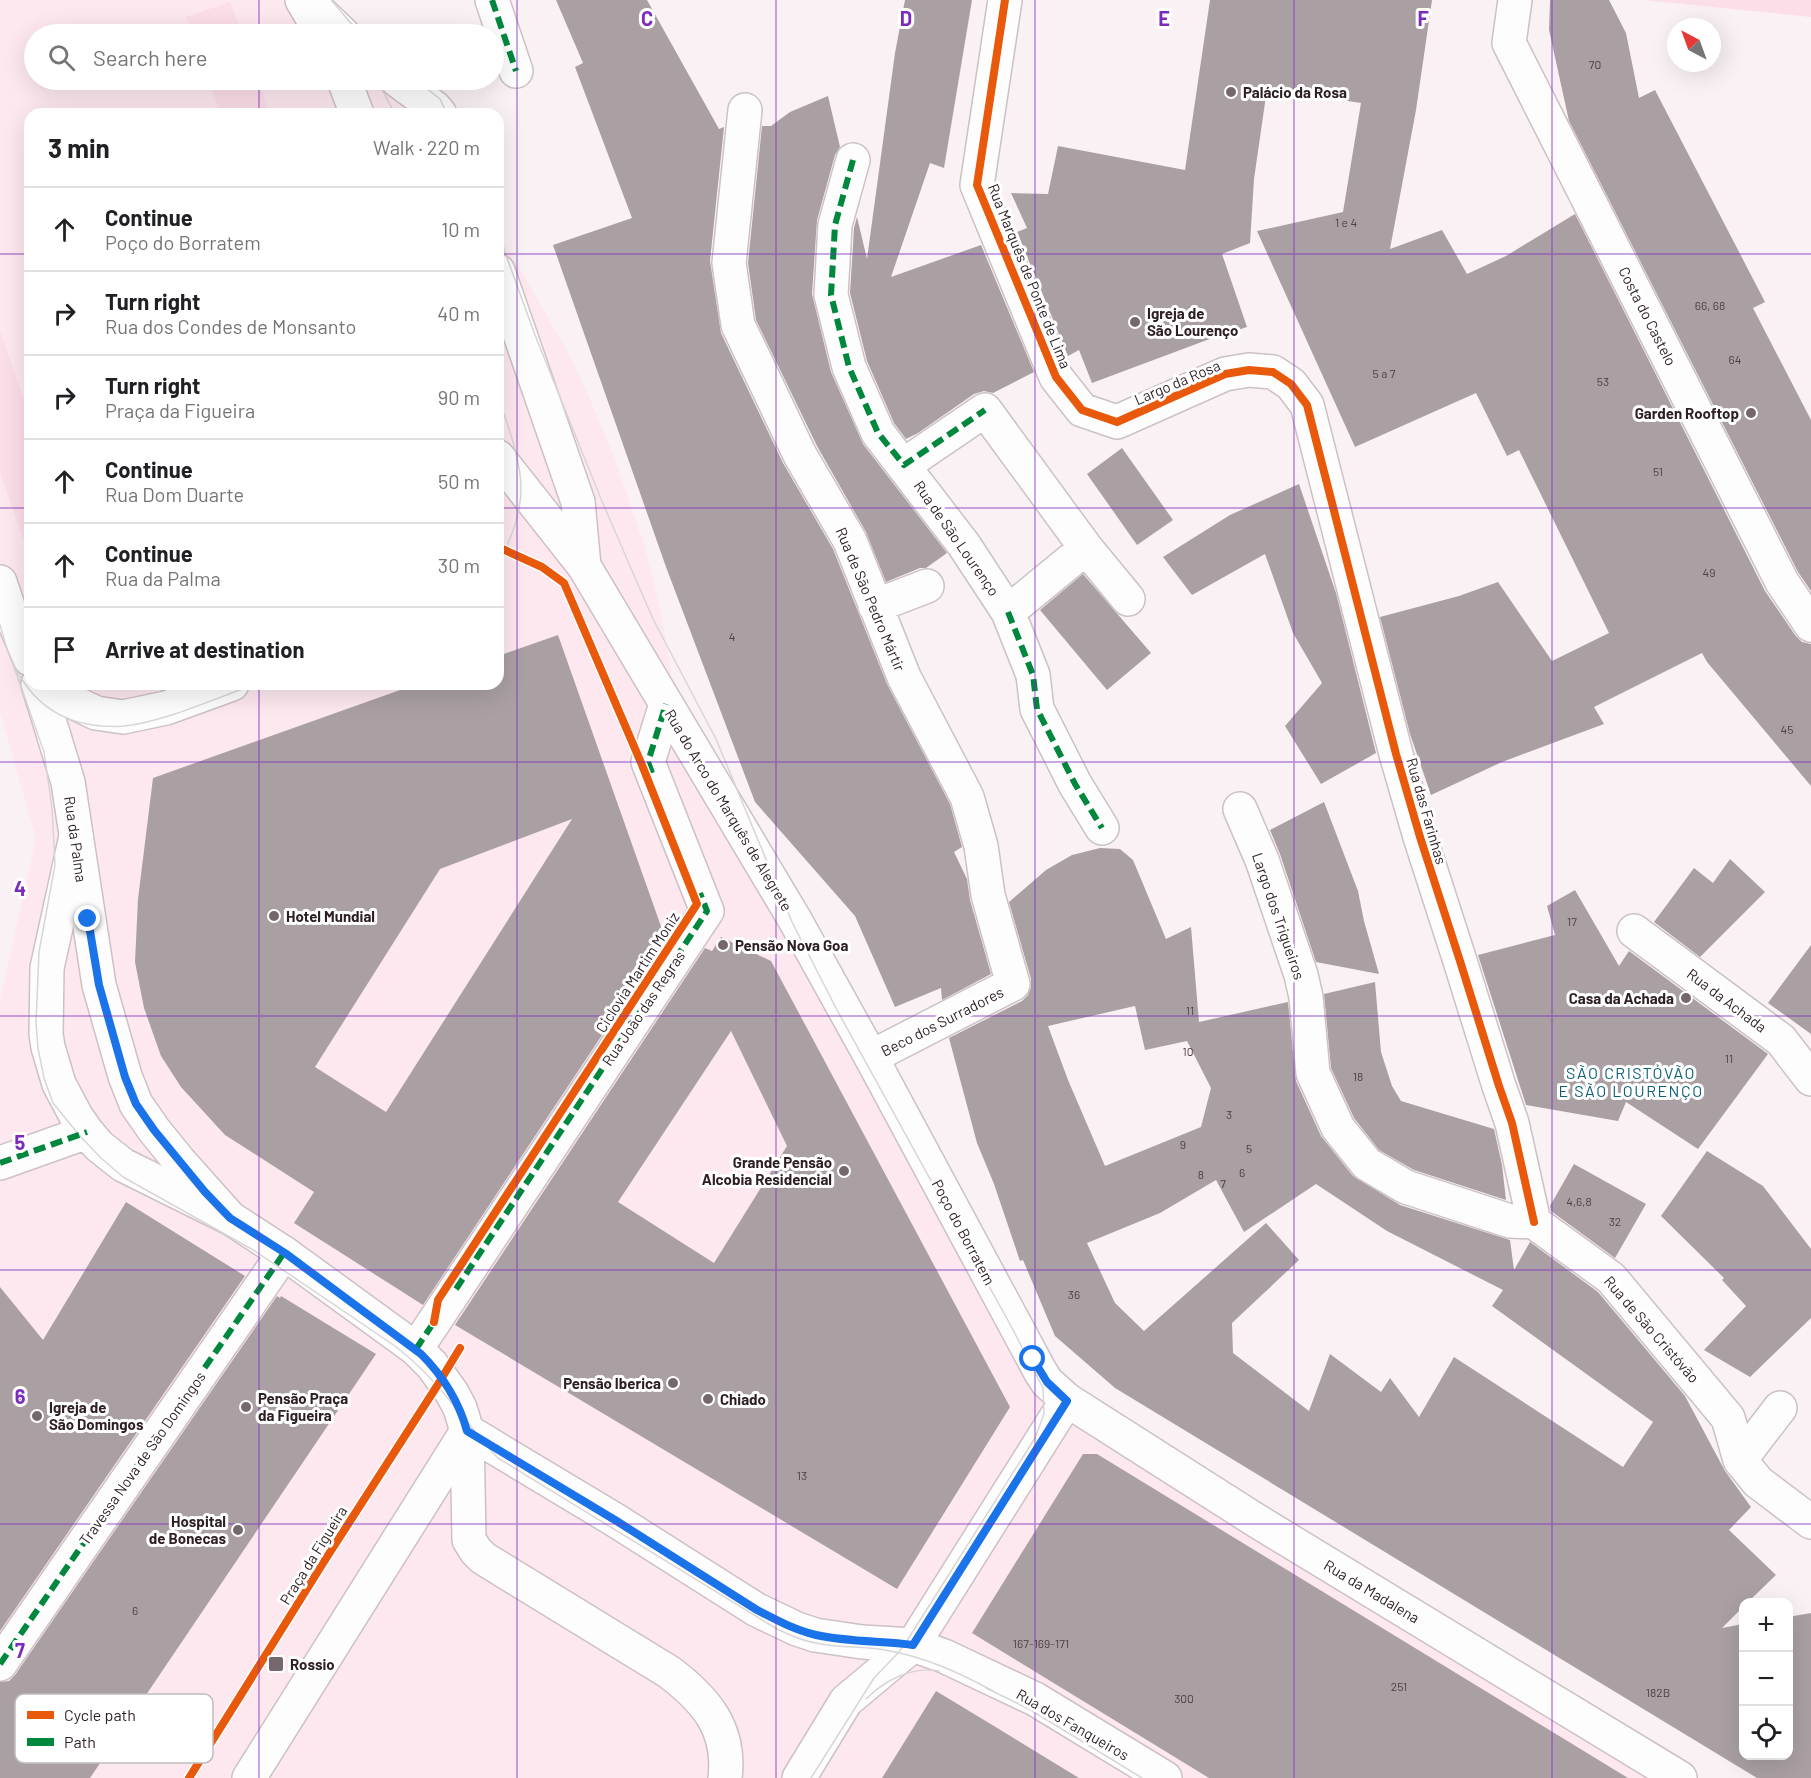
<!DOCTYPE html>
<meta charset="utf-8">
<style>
body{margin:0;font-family:Barlow,sans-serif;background:#f6f6f6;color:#202124}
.controls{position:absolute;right:18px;bottom:18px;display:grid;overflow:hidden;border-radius:12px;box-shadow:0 6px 24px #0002}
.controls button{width:54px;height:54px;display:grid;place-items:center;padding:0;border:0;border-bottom:2px solid #e0e0e0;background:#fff;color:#202124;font:30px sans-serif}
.compass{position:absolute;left:1667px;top:18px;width:54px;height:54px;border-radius:50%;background:#fff;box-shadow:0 6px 24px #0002;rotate:319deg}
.stop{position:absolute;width:18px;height:18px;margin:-14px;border:4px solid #1a73e8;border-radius:50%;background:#fff}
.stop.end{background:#1a73e8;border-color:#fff;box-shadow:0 2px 6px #0008}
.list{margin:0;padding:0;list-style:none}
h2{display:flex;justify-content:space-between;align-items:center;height:78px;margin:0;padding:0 24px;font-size:26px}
h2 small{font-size:20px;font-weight:400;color:#757577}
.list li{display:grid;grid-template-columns:39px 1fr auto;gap:18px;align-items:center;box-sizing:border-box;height:84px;padding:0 24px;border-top:2px solid #e0e0e0}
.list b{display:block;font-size:22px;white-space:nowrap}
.list p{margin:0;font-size:20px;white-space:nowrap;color:#757577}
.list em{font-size:20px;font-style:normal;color:#757577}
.icon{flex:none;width:33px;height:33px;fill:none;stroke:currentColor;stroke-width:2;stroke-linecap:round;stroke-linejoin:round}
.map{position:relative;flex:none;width:1811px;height:1778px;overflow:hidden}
.search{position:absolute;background:#fff;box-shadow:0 6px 24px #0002;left:24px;top:24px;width:480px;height:66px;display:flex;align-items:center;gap:15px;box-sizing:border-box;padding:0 21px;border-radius:33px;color:#757577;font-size:22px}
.panel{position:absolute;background:#fff;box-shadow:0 6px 24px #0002;left:24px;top:108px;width:480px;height:582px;border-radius:18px}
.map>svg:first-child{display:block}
.built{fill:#fde8ef}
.green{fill:#fcdee8}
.building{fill:#aaa0a3;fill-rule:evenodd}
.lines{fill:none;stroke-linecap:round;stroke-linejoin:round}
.minor-casing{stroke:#ccc1c5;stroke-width:36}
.major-casing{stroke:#ccc1c5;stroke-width:36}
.minor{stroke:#fefdfd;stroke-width:33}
.major{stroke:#fefdfd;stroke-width:33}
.tram{stroke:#d8d5d6;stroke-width:1.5}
.quiet{stroke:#00873e;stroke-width:6;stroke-dasharray:12 6;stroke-linecap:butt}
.cycleway-casing{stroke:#fff;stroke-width:11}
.cycleway{stroke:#e8590c;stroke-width:8}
.route{stroke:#1a73e8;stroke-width:8}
.grid{fill:none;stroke:#7b2cbf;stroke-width:1.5;stroke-opacity:0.55}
.poi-dot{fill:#75686d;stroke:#fff;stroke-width:2}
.labels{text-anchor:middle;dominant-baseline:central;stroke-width:6;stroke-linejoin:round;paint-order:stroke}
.number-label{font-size:12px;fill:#4c3f44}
.poi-label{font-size:15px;font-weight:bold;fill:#2d1f24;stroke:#fff;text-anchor:start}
.street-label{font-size:15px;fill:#2d1f24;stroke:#fff}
.neighbourhood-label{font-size:16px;letter-spacing:1.5px;fill:#106178;stroke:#fff}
.key{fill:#fff;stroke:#c0bcbd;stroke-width:1.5}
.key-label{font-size:16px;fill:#2d1f24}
.grid-label{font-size:20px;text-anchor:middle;font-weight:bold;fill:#7b2cbf;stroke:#fff;stroke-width:6;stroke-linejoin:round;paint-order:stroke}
</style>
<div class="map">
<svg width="1811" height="1778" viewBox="0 0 1811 1778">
<rect width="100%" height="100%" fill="#faf1f4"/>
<path class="built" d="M0 0H330L356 34H34V80H389L414 114H30V684H498V236L501 240H502L511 253 567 351 587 392 614 457 641 536H642L651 570 663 623 673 686 748 867 1076 1428 1647 1778H0V1000L36 839 0 711Z"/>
<path class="green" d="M1644 0H1811V17Z
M230 2 242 34H193L186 17Z
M208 80H258L270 114H220Z
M0 331 30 417V539L24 541 0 472Z"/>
<path class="building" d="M556 0H647L719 129 724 127 710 261 721 333 783 463 833 549 887 684 950 804 962 847 954 852 967 879 970 900 991 974 942 1000 941 988 895 1007 855 916 755 802 666 567 553 245 632 218 575 67 583 63Z
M905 0H972L944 168 930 163 891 277 981 245 1034 372 993 393 984 391 974 394 918 433 906 439 894 423 867 361 850 293 854 228 857 217 867 259 895 53Z
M1210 0H1432L1416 110 1390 249 1442 230 1467 274 1506 256 1575 214 1765 591 1795 635 1802 642 1811 644V786L1707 662 1702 653 1594 707 1604 724 1502 762 1431 795 1410 734 1380 617 1459 596 1498 582 1552 661 1609 633 1519 450 1507 456 1476 393 1355 447 1257 231 1343 212 1361 103 1267 89 1254 179 1250 243 1222 254 1247 327 1207 340 1092 383 1079 350 1068 356 1017 232 1027 228 1011 193 1048 194 1058 146 1185 170Z
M1550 0H1609L1626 33 1639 98 1655 90 1765 302 1753 308 1811 420V591L1798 572 1569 121 1549 30Z
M828 96 840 147 835 155 817 220 812 294 831 372 863 444 947 553 926 568H920L886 582 866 532 817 446 756 320 748 263 762 126H771L790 112Z
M1122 448 1173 520 1137 545 1087 474Z
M1299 484 1336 593 1376 753 1321 784 1285 726 1322 683 1293 633 1265 554 1192 595 1163 557 1230 515Z
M1083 574 1151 653 1107 690 1040 610Z
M558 635 663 932 669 934 423 1305 294 1223 314 1192 225 1135 181 1087 161 1056 144 1008 135 962 138 899 153 778 417 684H498V656ZM572 819 386 1112 315 1067 440 869Z
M1324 802 1358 891 1364 921 1379 974 1316 962 1280 854 1270 830Z
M1100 848 1120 849 1133 860 1166 939 1191 927 1199 1022 1288 1002 1296 1081 1321 1136 1353 1176 1400 1205 1510 1240 1514 1270 1530 1242 1598 1292 1685 1396 1725 1471 1751 1507 1729 1530 1776 1575 1748 1602H1743V1607L1722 1628 1743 1624V1755H1788V1617L1811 1613V1778H1757L1115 1388 1055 1336 1023 1260 1020 1261 994 1184 977 1143 949 1038 1022 1001 1028 995 1031 987V979L1009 902 1046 870 1072 855ZM1135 1006 1145 1050 1187 1041 1211 1088 1201 1127 1105 1166 1068 1080 1048 1026ZM1216 1180 1244 1232 1316 1184 1387 1231 1503 1290 1492 1306 1653 1422 1623 1467 1454 1357 1419 1417 1390 1378 1381 1392 1330 1354 1309 1411 1233 1353 1232 1323 1299 1260 1266 1223 1144 1331 1115 1303 1087 1243 1160 1213Z
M1730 859 1765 892 1700 957 1654 922 1694 868 1713 883Z
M1575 890 1619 966 1629 951 1768 1054 1698 1149 1626 1102 1618 1121 1526 1105 1478 955 1555 935 1547 906Z
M721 937 771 961 1010 1407 897 1589 455 1325 705 948 712 951ZM731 1031 787 1146 714 1263 618 1202Z
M1811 945V1034L1768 1003Z
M1375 982 1381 1052 1392 1086 1401 1101 1494 1129 1502 1165 1506 1200 1414 1170 1379 1150 1354 1118 1331 1068 1324 994Z
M1707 1151 1763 1186 1811 1249V1318L1750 1377 1704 1350 1746 1306 1722 1280 1724 1278 1661 1216Z
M1574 1164 1646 1204 1615 1258 1551 1211 1550 1206Z
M126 1202 245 1276 0 1631V1287L43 1340Z
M277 1296 280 1298 281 1296 376 1354 90 1778H0V1682L9 1681 15 1675Z
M1083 1454H1097L1628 1778H1209L972 1633Z
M936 1691 994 1726 1079 1778H882Z"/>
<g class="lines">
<defs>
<path id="minor" d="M307 0 343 34
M492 0 516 71
M1005 0 977 185 1056 377 1082 410 1117 422 1225 374 1249 370 1273 372 1291 384 1307 405 1396 754 1420 837 1460 961 1499 1086 1512 1123 1534 1222
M1515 0 1509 43 1782 582 1811 625
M397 80 435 108 440 114
M745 110 729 263 738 325 800 455 850 541 904 677 967 797 981 846 988 895 1013 984 871 1057
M853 160 835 225 831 295 849 367 878 433 964 545 1008 612 1033 675 1037 709 1075 784 1102 828
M498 271 578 502 584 566
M904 465 985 410 1086 548 1008 612
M1086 548 1128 599
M875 606 927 586
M1240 809 1262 860 1301 975 1306 997 1313 1073 1338 1128 1367 1164 1406 1187 1510 1221 1534 1222
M76 836 47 968 46 1034 48 1047 59 1084 76 1116 87 1132 99 1146 123 1165 230 1218
M1634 931 1781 1040 1811 1079
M0 1163 87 1132
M1534 1222 1611 1278 1728 1418 1740 1460 1758 1482 1811 1522
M416 1349 707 911 648 762 666 704
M1740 1460 1780 1408
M0 1664 284 1253
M249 1778 467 1431
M799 1778 846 1701 913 1645 1067 1400"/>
<path id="major" d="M302 0 322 34
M344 80 357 114
M498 457 584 566 795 920 871 1057 1040 1371 1047 1382 1067 1400 1257 1521 1680 1778
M0 582 10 612 30 659
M38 684 68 782 99 985 125 1076 136 1104 154 1130 180 1162 230 1218 284 1253 416 1349 432 1365 452 1393 460 1408 467 1431 469 1540 476 1551 483 1558 669 1672C706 1700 731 1729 725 1778
M51 684 73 702 96 713 123 717 166 708 232 684
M467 1431 615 1520 757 1610 797 1629 815 1635 862 1642 913 1645 944 1656 1035 1699 1165 1778"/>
</defs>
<use href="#minor" class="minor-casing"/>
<use href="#major" class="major-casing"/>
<use href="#minor" class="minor"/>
<use href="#major" class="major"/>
<path class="tram" d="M332 1 360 34
M377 80 395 114
M416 80 440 99 447 114
M498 233 535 335 601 499 653 619 716 739 792 922 837 1010 1011 1326 1043 1388 1044 1414 1035 1438 905 1644 898 1653 874 1678 811 1778
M498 398C508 424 521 460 521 488 521 514 511 540 498 563
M0 625C4 638 7 652 13 664 32 702 60 723 102 726 110 726 118 727 125 726 166 721 216 698 256 684
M13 664 44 752 52 808 55 865 39 952 36 1023 38 1048 44 1078 53 1103 79 1135 101 1158 123 1177 255 1251 395 1346C417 1363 438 1385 455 1407 470 1424 482 1442 498 1458L777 1629C791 1636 806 1642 821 1644 842 1648 864 1646 885 1650 925 1657 958 1672 993 1691
M986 1688 1029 1709 1142 1778
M866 1699C885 1680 912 1666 939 1671"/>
<path class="quiet" d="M492 0 516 71
M853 160 835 225 831 295 849 367 878 433 904 465 985 410
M1008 612 1033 675 1037 709 1075 784 1102 828
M652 773 648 762 666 704
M0 1163 87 1132
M456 1289 707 911 700 893
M416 1349 436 1319
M0 1664 284 1253"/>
<defs>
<path id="cycleway" d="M1005 0 977 185 1056 377 1082 410 1117 422 1225 374 1249 370 1273 372 1291 384 1307 405 1396 754 1420 837 1460 961 1499 1086 1512 1123 1534 1222
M434 1322 438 1300 697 904 642 765 564 583 542 567 498 547
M189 1778 325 1560 437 1386 460 1348"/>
</defs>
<use href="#cycleway" class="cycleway-casing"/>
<use href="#cycleway" class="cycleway"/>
</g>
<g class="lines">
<path class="route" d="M88 919 99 985 125 1077 136 1104 154 1130 205 1192 230 1218 285 1253 421 1354C443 1376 459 1402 467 1431L615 1520 757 1610C776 1620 795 1630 816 1635 848 1642 881 1641 913 1645L1067 1401 1047 1382 1033 1359"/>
</g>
<path class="grid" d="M259 0V34M517 0V1778M776 0V1778M1035 0V1778M1294 0V1778M1552 0V1778M259 80V114M0 254H30M498 254H1811M0 508H30M498 508H1811M259 684V1778M0 762H1811M0 1016H1811M0 1270H1811M0 1524H1811"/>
<g class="poi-dot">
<circle cx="1231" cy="92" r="6"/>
<circle cx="1135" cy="322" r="6"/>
<circle cx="1751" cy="413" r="6"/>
<circle cx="274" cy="916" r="6"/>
<circle cx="723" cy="945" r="6"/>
<circle cx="1686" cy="998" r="6"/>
<circle cx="844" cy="1171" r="6"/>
<circle cx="673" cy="1383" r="6"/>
<circle cx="708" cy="1399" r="6"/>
<circle cx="246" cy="1407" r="6"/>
<circle cx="37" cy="1416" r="6"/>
<circle cx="238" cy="1530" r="6"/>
<rect x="268" y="1656" width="16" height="16" rx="3"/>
</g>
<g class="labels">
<g class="number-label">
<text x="1595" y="64">70</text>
<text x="1346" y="222">1 e 4</text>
<text x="1710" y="305">66, 68</text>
<text x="1735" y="359">64</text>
<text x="1384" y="373">5 a 7</text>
<text x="1603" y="381">53</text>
<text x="1658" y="471">51</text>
<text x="1709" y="572">49</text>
<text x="732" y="636">4</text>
<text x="1787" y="729">45</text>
<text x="1572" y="921">17</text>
<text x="1190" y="1010">11</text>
<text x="1188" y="1051">10</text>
<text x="1729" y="1058">11</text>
<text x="1358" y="1076">18</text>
<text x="1229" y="1114">3</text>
<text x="1183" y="1144">9</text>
<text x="1249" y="1148">5</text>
<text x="1242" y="1172">6</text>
<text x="1201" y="1174">8</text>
<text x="1223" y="1183">7</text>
<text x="1579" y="1201">4,6,8</text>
<text x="1615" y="1221">32</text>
<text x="1074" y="1294">36</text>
<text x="802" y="1475">13</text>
<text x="135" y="1610">6</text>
<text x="1041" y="1643">167-169-171</text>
<text x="1399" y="1686">251</text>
<text x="1658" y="1692">182B</text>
<text x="1184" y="1698">300</text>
</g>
<g class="poi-label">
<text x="1243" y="92">Palácio da Rosa</text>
<text x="1147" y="313">Igreja de<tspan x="1147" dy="17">São Lourenço</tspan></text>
<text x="1739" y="413" text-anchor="end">Garden Rooftop</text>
<text x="286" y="916">Hotel Mundial</text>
<text x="735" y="945">Pensão Nova Goa</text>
<text x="1674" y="998" text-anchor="end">Casa da Achada</text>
<text x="832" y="1162" text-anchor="end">Grande Pensão<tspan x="832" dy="17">Alcobia Residencial</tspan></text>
<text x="661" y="1383" text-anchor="end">Pensão Iberica</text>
<text x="258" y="1398">Pensão Praça<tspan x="258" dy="17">da Figueira</tspan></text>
<text x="720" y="1399">Chiado</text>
<text x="49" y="1407">Igreja de<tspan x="49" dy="17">São Domingos</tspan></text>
<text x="226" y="1521" text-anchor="end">Hospital<tspan x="226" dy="17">de Bonecas</tspan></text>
<text x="290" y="1664">Rossio</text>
</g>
<g class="street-label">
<text transform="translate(1030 276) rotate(68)">Rua Marquês de Ponte de Lima</text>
<text transform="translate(1648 316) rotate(63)">Costa do Castelo</text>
<text transform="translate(1177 382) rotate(-23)">Largo da Rosa</text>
<text transform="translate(957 538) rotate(55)">Rua de São Lourenço</text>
<text transform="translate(871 599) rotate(67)">Rua de São Pedro Mártir</text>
<text transform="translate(729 810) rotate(59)">Rua do Arco do Marquês de Alegrete</text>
<text transform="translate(1427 811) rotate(74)">Rua das Farinhas</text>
<text transform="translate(76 839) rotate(82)">Rua da Palma</text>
<text transform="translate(1279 916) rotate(71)">Largo dos Trigueiros</text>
<text transform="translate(637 972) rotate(-57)">Ciclovia Martim Moniz</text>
<text transform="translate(1727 1000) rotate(37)">Rua da Achada</text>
<text transform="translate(643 1008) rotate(-56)">Rua João das Regras</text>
<text transform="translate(942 1021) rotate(-27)">Beco dos Surradores</text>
<text transform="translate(964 1232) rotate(62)">Poço do Borratem</text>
<text transform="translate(1652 1329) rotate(49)">Rua de São Cristóvão</text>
<text transform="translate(142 1458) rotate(-55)">Travessa Nova de São Domingos</text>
<text transform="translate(313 1555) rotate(-58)">Praça da Figueira</text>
<text transform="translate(1372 1591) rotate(31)">Rua da Madalena</text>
<text transform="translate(1073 1724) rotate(30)">Rua dos Fanqueiros</text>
</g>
<g class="neighbourhood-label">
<text x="1631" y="1072">SÃO CRISTÓVÃO<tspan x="1631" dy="18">E SÃO LOURENÇO</tspan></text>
</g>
</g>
<rect x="15" y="1694" width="198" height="69" rx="9" class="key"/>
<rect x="27" y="1711" width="27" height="8" fill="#e8590c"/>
<rect x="27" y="1738" width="27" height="8" fill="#00873e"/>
<g class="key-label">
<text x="64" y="1721">Cycle path</text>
<text x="64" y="1748">Path</text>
</g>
<g class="grid-label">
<text x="647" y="26">C</text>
<text x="906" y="26">D</text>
<text x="1164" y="26">E</text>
<text x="1423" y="26">F</text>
<text x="20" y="896">4</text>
<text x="20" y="1150">5</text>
<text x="20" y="1404">6</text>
<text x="20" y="1658">7</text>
</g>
</svg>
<div class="controls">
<button>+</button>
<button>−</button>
<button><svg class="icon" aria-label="locate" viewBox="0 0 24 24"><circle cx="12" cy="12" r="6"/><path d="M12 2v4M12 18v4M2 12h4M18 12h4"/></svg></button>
</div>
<svg class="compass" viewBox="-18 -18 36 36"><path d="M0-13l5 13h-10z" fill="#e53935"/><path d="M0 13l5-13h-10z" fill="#757577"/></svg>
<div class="stop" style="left:1033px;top:1359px"></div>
<div class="stop end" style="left:88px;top:919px"></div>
<div class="search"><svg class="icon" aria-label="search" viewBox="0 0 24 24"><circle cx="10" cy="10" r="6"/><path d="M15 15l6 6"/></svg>Search here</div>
<section class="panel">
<h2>3 min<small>Walk · 220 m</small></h2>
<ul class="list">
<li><svg class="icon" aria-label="ahead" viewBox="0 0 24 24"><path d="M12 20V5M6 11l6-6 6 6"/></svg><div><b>Continue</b><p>Poço do Borratem</p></div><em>10 m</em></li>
<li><svg class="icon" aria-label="right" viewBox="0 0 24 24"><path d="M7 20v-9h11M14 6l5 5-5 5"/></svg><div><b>Turn right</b><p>Rua dos Condes de Monsanto</p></div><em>40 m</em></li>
<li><svg class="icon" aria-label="right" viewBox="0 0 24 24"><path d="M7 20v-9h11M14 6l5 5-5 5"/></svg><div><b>Turn right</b><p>Praça da Figueira</p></div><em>90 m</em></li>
<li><svg class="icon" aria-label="ahead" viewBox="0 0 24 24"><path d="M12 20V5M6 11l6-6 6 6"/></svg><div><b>Continue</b><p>Rua Dom Duarte</p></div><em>50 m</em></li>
<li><svg class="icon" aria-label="ahead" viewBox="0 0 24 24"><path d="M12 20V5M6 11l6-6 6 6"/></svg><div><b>Continue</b><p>Rua da Palma</p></div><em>30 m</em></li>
<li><svg class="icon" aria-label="arrive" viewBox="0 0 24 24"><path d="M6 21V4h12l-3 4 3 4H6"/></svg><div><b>Arrive at destination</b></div></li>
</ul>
</section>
</div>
